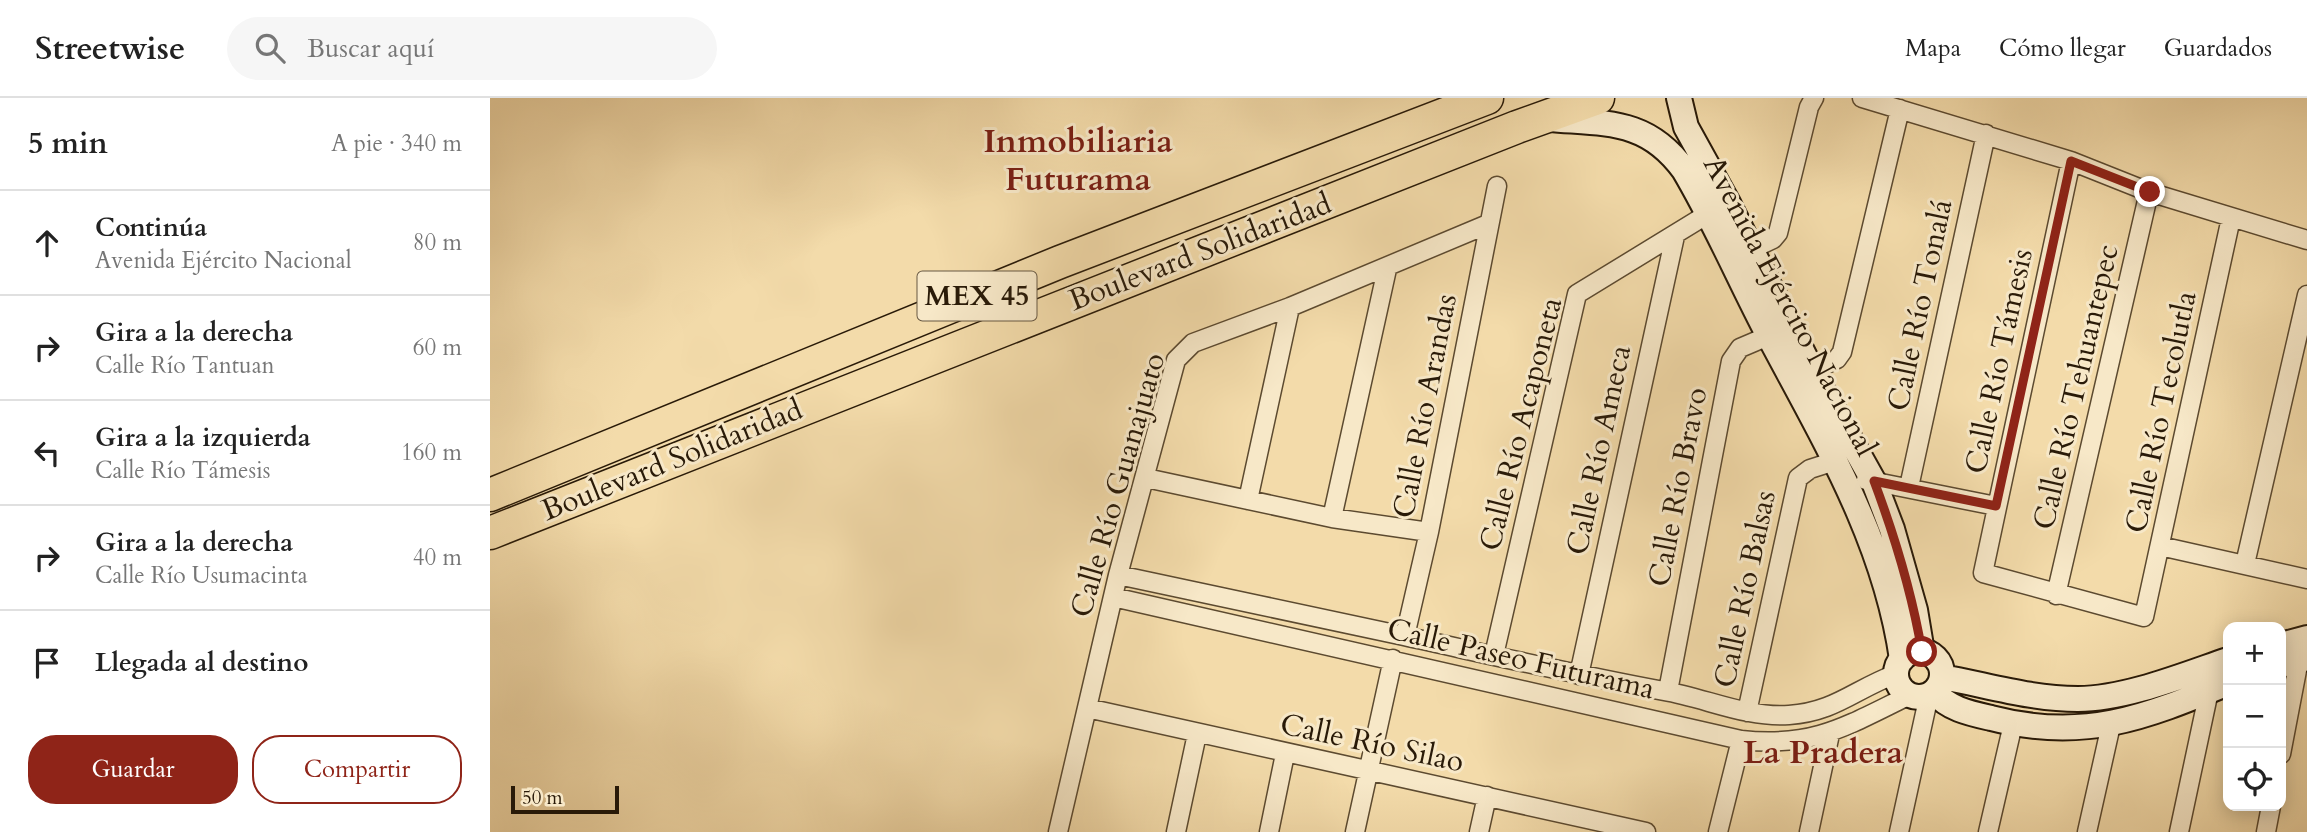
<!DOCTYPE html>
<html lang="es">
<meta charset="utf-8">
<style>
body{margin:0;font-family:Cardo,serif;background:#f6f6f6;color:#222}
.controls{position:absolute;right:21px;bottom:21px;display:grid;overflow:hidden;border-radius:14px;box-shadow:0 4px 18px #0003}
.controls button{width:63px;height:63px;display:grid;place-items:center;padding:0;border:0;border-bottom:2px solid #e0e0e0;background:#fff;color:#222;font:35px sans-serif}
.scale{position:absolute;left:21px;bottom:18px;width:108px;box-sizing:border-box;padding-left:7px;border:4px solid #291a08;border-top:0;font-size:19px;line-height:24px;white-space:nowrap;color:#291a08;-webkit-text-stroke:5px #f7e8c8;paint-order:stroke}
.stop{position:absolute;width:21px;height:21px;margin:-16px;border:5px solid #8f2418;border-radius:50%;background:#fff}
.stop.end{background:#8f2418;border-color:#fff;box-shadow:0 2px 7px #0008}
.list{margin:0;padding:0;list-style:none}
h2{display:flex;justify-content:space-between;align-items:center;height:91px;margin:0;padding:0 28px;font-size:30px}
h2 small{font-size:23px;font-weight:400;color:#767676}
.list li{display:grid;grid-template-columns:46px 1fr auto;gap:21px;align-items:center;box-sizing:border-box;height:105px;padding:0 28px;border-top:2px solid #e0e0e0}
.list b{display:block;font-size:26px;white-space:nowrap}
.list p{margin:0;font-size:23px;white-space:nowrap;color:#767676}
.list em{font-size:23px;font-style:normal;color:#767676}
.actions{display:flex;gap:14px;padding:21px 28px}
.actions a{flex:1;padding:16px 0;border:2px solid #8f2418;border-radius:28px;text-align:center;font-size:24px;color:#8f2418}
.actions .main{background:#8f2418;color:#fff}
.icon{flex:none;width:38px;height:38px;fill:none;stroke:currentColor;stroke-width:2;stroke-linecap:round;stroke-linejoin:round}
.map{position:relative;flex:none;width:1817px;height:734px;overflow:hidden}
header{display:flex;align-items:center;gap:42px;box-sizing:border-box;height:98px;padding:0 35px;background:#fff;border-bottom:2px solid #e0e0e0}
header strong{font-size:33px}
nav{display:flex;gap:38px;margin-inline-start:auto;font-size:24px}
.search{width:490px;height:63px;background:#f6f6f6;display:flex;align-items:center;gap:18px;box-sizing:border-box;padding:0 24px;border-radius:38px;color:#767676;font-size:26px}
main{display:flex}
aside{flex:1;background:#fff}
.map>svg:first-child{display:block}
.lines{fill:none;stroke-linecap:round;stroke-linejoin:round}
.street-casing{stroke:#5c4a30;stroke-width:21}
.secondary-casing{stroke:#291a08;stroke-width:28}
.highway-casing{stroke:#291a08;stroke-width:35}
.street{stroke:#f7e8c8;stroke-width:18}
.secondary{stroke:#f7e8c8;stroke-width:24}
.highway{stroke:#f3dbaa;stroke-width:32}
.route{stroke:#8f2418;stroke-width:9}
.labels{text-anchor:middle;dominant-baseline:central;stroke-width:6;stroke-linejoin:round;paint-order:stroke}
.shield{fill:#f7e8c8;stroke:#675842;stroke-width:2}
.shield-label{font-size:28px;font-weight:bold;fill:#291a08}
.street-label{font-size:30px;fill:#291a08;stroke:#f7e8c8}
.quarter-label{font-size:33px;font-weight:bold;fill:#7a1f14;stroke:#f7e8c8}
</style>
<header>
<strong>Streetwise</strong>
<div class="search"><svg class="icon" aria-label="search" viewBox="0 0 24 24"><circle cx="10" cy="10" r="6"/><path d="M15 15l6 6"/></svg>Buscar aquí</div>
<nav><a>Mapa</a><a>Cómo llegar</a><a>Guardados</a></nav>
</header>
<main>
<aside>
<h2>5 min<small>A pie · 340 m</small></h2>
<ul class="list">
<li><svg class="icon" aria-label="ahead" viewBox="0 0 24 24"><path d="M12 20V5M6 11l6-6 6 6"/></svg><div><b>Continúa</b><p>Avenida Ejército Nacional</p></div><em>80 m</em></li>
<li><svg class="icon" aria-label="right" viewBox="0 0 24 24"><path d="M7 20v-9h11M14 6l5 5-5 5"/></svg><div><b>Gira a la derecha</b><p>Calle Río Tantuan</p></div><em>60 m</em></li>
<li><svg class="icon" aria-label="left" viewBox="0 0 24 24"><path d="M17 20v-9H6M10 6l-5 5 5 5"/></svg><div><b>Gira a la izquierda</b><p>Calle Río Támesis</p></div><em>160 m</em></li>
<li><svg class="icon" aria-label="right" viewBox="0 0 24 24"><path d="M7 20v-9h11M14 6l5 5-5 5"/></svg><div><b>Gira a la derecha</b><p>Calle Río Usumacinta</p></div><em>40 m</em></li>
<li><svg class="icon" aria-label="arrive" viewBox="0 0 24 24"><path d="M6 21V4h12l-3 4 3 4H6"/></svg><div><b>Llegada al destino</b></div></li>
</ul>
<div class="actions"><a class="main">Guardar</a><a>Compartir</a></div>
</aside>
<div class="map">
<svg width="1817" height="734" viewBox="0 0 1817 734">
<rect width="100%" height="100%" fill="#f3dbaa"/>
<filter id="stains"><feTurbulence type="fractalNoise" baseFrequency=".00286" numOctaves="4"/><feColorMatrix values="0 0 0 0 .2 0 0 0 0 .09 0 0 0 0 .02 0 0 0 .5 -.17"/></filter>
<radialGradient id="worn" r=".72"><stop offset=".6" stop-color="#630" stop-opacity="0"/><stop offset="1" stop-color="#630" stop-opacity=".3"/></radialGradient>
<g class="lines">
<defs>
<path id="street" d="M1372 0 1581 63 1659 94 1817 142
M1581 63 1493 475 1654 519 1741 120
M1262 151 1283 141 1288 135 1319 9 1324 0
M1322 273 1347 261 1352 254 1410 11
M656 380 842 420 939 434
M1376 382 1506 408
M1419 389 1496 36
M758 402 800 209
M842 420 897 171
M1670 448 1817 481
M1755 466 1817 197
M628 477C723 498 819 517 914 538 1001 557 1087 577 1174 593 1216 600 1256 620 1299 617 1345 614 1365 591 1406 576
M1566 497 1659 94
M623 499 1251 642C1324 650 1356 628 1420 597
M915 538 939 434 1007 88
M1004 557 1087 196 1226 111
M1089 577 1185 138
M1178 593 1241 263 1250 250 1290 233
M597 610 1156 734
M1257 614 1308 380 1320 371 1345 363
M1791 656 1809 562
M568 734 628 477 686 262 703 245 800 209 998 126
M686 734 707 636
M779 734 795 656
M865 734 903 561
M989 734 997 698
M1228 734 1251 642
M1319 734 1340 636
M1409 734 1439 597
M1498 734 1523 626
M1597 734 1621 627
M1689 734 1719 593
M1776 734 1781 708"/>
<path id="secondary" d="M1189 0 1196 29 1238 105 1322 273 1384 384 1402 431 1425 512 1432 554
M1059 21C1117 26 1157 21 1194 72 1226 126 1250 183 1279 238 1334 342 1395 442 1412 561
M1791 547 1817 540
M1406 576a23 23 0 1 1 46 0a23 23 0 1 1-46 0Z
M1791 567 1817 560
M1452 579C1497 587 1541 601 1588 601 1635 601 1694 577 1738 562
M1444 594C1459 611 1479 615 1501 620 1593 644 1654 620 1738 585"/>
<path id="highway" d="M0 397 570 164 997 0
M0 435 1027 29 1108 0"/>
</defs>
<use href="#street" class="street-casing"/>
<use href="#secondary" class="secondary-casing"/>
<use href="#highway" class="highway-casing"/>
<use href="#street" class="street"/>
<use href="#secondary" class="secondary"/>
<use href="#highway" class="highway"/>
</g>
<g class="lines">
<path class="route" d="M1432 554C1422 495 1405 439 1384 383L1506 408 1581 63 1660 94"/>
</g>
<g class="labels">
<rect class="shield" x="427.5" y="173.5" width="119" height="49" rx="5"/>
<g class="shield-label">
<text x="487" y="198">MEX 45</text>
</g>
<g class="street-label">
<text transform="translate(710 154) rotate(-21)">Boulevard Solidaridad</text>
<text transform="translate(1430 207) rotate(-78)">Calle Río Tonalá</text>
<text transform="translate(1300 208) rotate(62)">Avenida Ejército Nacional</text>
<text transform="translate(1509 263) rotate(-78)">Calle Río Támesis</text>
<text transform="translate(1586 289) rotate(-77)">Calle Río Tehuantepec</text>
<text transform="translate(935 308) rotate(-79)">Calle Río Arandas</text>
<text transform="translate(1671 314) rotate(-78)">Calle Río Tecolutla</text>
<text transform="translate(1031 326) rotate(-76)">Calle Río Acaponeta</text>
<text transform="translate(1109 352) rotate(-78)">Calle Río Ameca</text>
<text transform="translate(182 362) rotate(-22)">Boulevard Solidaridad</text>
<text transform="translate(628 387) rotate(-74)">Calle Río Guanajuato</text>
<text transform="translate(1188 389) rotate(-79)">Calle Río Bravo</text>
<text transform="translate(1255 491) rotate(-78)">Calle Río Balsas</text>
<text transform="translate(1031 561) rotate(13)">Calle Paseo Futurama</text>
<text transform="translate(882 645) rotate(12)">Calle Río Silao</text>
</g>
<g class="quarter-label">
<text x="588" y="43">Inmobiliaria<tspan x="588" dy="38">Futurama</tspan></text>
<text x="1333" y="654">La Pradera</text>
</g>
</g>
<rect width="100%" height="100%" filter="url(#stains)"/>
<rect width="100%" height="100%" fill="url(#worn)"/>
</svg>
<div class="controls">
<button>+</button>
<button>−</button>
<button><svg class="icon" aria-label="locate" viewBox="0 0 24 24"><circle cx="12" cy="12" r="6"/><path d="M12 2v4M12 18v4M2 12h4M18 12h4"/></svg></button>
</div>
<div class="scale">50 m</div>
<div class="stop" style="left:1432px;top:554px"></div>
<div class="stop end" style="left:1660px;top:94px"></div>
</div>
</main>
